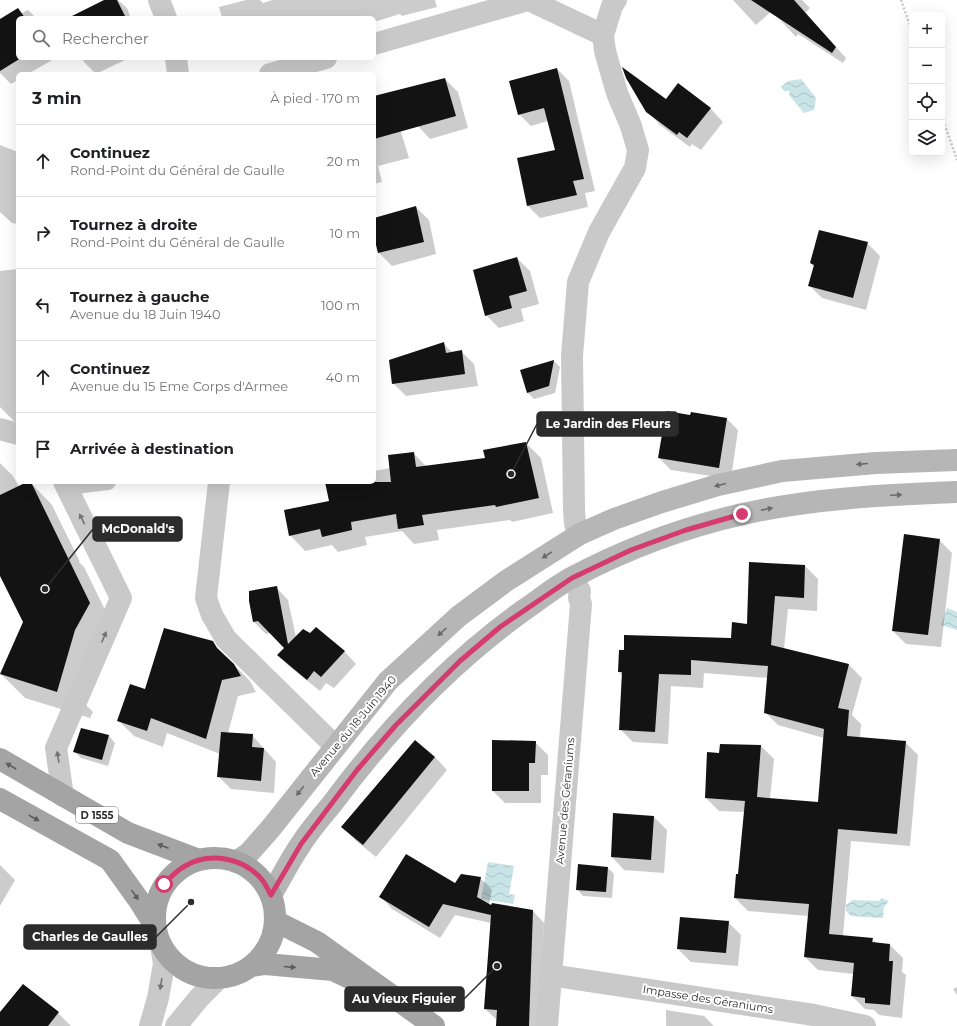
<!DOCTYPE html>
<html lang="fr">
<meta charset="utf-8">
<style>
body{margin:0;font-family:Montserrat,sans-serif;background:#f6f6f6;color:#202124}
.controls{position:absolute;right:12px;top:12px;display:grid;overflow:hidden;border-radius:6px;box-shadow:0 4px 16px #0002}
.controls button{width:36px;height:36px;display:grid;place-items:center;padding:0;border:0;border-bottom:1px solid #e0e0e0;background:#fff;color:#202124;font:20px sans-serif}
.stop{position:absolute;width:12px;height:12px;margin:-9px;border:3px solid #d63b70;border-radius:50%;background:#fff}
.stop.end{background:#d63b70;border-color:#fff;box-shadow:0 1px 4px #0008}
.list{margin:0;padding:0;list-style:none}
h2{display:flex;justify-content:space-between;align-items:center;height:52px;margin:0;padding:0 16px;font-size:17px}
h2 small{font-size:13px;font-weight:400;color:#757577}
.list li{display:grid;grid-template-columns:26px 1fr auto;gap:12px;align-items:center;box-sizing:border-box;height:72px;padding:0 16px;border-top:1px solid #e0e0e0}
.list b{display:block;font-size:15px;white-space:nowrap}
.list p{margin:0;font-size:13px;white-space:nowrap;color:#757577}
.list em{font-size:13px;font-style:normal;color:#757577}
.icon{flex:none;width:22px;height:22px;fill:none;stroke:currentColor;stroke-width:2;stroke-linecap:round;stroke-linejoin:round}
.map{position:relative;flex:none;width:957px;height:1026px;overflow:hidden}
.search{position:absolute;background:#fff;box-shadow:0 4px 16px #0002;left:16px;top:16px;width:360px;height:44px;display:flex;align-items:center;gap:10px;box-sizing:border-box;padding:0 14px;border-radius:6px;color:#757577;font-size:15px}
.panel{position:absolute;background:#fff;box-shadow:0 4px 16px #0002;left:16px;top:72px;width:360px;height:412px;border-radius:6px}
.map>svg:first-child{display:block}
.water{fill:url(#water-waves)}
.shadow{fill:#0003}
.building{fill:#131313}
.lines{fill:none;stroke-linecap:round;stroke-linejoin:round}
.path{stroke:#c9c9c9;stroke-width:2.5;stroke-dasharray:2 2;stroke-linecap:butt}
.service{stroke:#c9c9c9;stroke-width:16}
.minor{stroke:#c9c9c9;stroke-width:22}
.tertiary{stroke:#c9c9c9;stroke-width:22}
.secondary{stroke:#b6b6b6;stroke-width:22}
.primary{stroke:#a4a4a4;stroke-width:22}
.oneway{fill:#6a6a6a}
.oneway2{fill:#737373}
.oneway3{fill:#5c5c5c}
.route{stroke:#d63b70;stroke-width:5}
.labels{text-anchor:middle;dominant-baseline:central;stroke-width:4;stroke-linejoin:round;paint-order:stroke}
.shield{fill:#fff;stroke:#6b6b6b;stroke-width:1}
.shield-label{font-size:10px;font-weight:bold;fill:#2c2c2c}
.street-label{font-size:11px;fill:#2c2c2c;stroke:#fff}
.leader{fill:none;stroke:#2c2c2c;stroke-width:1.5}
.callout-dot{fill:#2c2c2c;stroke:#fff;stroke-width:1.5}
.callout{fill:#2c2c2c;stroke:#2c2c2c;stroke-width:1.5}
.callout-label{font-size:12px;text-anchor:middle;font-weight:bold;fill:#fff}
</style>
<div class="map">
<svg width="957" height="1026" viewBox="0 0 957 1026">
<defs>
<pattern id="water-waves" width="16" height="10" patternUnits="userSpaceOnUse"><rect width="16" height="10" fill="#c8e4e7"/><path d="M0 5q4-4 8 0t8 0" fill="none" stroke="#acc4c6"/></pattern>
</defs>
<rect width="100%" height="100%" fill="#fff"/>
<path class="water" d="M801 79 816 98 814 110 804 113 789 95 790 91H784L781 87 788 81Z
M947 608 957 612V630L941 625Z
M488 862 514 866 509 894 515 895 513 904 481 899Z
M881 898 889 901 884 907 883 918 851 916 846 911V905L853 900 879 901Z"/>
<path class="shadow" d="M106 0H118L127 8 131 18H70Z
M246 0H260L263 3 272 0H435L437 7 402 16 400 14 374 22V18H222L219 7Z
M733 0H802L810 8 805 13 846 58 843 63 798 34 796 37 772 11 756 25Z
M18 9 22 13 28 10 36 18H18V58L54 59 28 74H18V80L11 84 0 73V20Z
M82 58H129L96 74 84 62Z
M557 69 569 81 595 191 585 193 588 207 540 218 528 206 518 159 557 150 548 121 531 126 519 114Z
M445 79 458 92 468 128 430 139 418 126Z
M678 85 711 109 723 122 701 150 692 144 690 147 660 125 647 111 666 101Z
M374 120 400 129 409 158 378 166 382 182 374 184Z
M0 145 18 152V224L12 223 0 212Z
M416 207 429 220 436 254 392 266 379 253 374 233V219Z
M867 243 880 256 866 310 822 298 809 285 814 267 811 263Z
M517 258 530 271 539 304 521 309 524 321 499 328 486 315Z
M18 269V425L0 407V271Z
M443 343 453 353 461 351 474 364 478 386 406 396 393 383Z
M554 361 560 367 555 393 534 399 528 393 521 371Z
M690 417 727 419 738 430 731 479 671 470 659 458Z
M526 443 541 458 553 513 512 522 510 520 437 530 439 540 414 544 402 531 365 537 367 545 338 552 332 545 305 551 290 535 330 501 326 482H374V471L390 468 413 453 427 467 486 459Z
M0 463 13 476 19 487 30 482 52 505 80 562 78 561 84 567 114 628 85 704 93 712 90 718 25 698 1 674 44 662 0 573Z
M939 540 952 553 941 647 906 644 893 631Z
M750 564 805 566 818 579 817 611 788 609 784 649 849 665 862 678 852 715 861 724 860 738 905 742 918 755 910 846 851 841 843 936 872 939 877 944 890 945 903 958 902 972 906 975 902 1018 879 1015 874 1010 865 1009 852 996 854 974 818 970 805 957 809 916 748 911 735 898 739 875 745 812 719 811 706 798 720 754 761 746 774 759 770 799 819 803 824 738 778 725 765 712 768 678 704 673 703 688 671 686 668 744 633 742 620 729 622 676 619 672 732 640 748 625Z
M276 587 288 600 296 637 310 635 344 651 356 664 334 688 326 683 320 691 290 667 278 655 285 648 271 633 266 634 254 622Z
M212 642 250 681 256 692 238 696 228 733 252 735 276 762 274 793 231 789 218 776 220 754 167 733 163 747 134 736 118 720 145 690Z
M82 729 109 736 115 743 108 766 81 758 74 751Z
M535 742 548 755V775H541V803H505L493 791Z
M435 757 447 770 376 857 355 840 343 827Z
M654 817 667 830 664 873 624 870 612 857Z
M0 865 15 880 0 906Z
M607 867 614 874 612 898 583 896 577 889Z
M480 878 492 890 489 905 533 911 544 923 540 1026H497V1020L485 1009 491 923 455 915 440 938 392 909 381 897 456 885Z
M728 922 741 935 738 966 691 962 678 949Z
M23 985 58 1013 71 1026H0V1013Z
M957 987V995L953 989Z
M666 1010 704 1016 714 1026H666Z"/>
<path class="building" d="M104 0H117L126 18H68Z
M751 0H794L836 47 832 53Z
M18 8 25 18H18V58H21L0 71V19Z
M622 67 666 99 678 83 711 108 687 138 679 132 677 135 646 112 626 78Z
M557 68 584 179 573 181 577 195 527 206 517 158 555 150 544 108 518 115 509 81Z
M445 78 456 116 374 139V96Z
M416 206 424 242 378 253 374 237V218Z
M819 230 868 242 853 298 808 286 814 265 810 263Z
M517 257 527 291 509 296 512 308 485 316 473 270Z
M444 342 446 353 462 350 465 374 392 384 389 360Z
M554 360 549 386 527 393 520 370Z
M666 411 690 415 691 412 727 418 719 468 658 458Z
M526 442 539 498 496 507 495 505 422 515 424 525 398 529 396 514 351 522 352 530 322 537 320 529 289 536 284 510 329 501 325 482H391L388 455 414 452 416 467 485 458 483 450Z
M27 482H31L90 603 75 630 57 692 0 674 23 622 0 576V495Z
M904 534 940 539 928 635 892 631Z
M749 562 805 565 804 598 775 596 771 645 849 664 838 708 849 710 847 736 906 741 897 834 838 829 829 934 873 938 872 942 890 944 889 961H893L890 1005 865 1003V998L851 996 854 963 804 957 809 904 734 898 736 874H738L745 801 705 798 707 752 719 753 720 744 761 745 757 797 818 802 824 729 764 713 768 666 691 660V675L659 674 655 732 619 730 622 672H618L619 650H624V635L731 638 732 622 747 624Z
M277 586 288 644 303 629 310 633 316 627 345 651 321 677 314 671 307 680 277 655 284 648 258 621 253 622 249 601V591Z
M164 628 213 641 217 648 234 664 241 676 222 680 206 739 151 718 147 731 117 721 130 684 145 689Z
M81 728 109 735 102 760 73 752Z
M221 732 253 734 252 747 264 748 261 781 217 777Z
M415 740 435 757 363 845 341 827Z
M492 740 536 741 535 763H529V791H492Z
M613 813 654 816 651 860 611 857Z
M406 854 455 883 461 874 481 877 477 897 491 905 492 903 533 910 529 1026H496L497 1010 484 1009 491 915 443 904 429 927 379 897Z
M578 864 608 867 606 892 576 890Z
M680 917 729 921 726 953 677 949Z
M23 984 59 1012 48 1026H0V1012Z"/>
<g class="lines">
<path class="path" d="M901 0 912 31
M942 117 957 160"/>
<path class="service" d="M67 487 108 482"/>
<path class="minor" d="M159 0 166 18
M529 0 603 35
M374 44 528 0
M176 58 178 74
M270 74 326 58
M0 429 18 434
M219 482 206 598 212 615 226 639 335 746
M580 534 575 524 574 508 572 356 578 282 599 232 635 168 638 150 631 126 617 93 605 51 603 35 612 6 616 0
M63 796 56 748 121 598 64 482
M550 975 814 1015 865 1026
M547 1026 581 604 579 598 580 591 572 578"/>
<path class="tertiary" d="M150 1026 158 998 164 964 161 945
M176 1026 199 998 219 978"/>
<path class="secondary" d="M236 862 249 853 271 828 388 681 459 616 506 581 580 534 614 519 662 502 718 485 782 471 876 463 957 460
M271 895C281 878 290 860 301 844 310 830 321 817 332 804 386 731 450 663 524 610 540 599 556 586 573 577 626 549 685 527 743 514 813 498 886 495 957 492"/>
<path class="primary" d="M0 759 128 833 199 860
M0 799 110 860 138 899 155 926
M155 918a60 60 0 1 1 120 0a60 60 0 1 1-120 0Z
M275 921 317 942 434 1026
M252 966 265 964 333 970 356 981"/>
</g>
<defs><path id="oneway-solid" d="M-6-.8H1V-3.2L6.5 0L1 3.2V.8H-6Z"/></defs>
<g class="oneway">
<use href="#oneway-solid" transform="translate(862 464) rotate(175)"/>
<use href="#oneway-solid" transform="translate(720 485) rotate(166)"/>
<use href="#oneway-solid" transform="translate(896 495) rotate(-3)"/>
<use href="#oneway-solid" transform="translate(767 509) rotate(-11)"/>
<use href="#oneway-solid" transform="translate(547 555) rotate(148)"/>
<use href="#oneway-solid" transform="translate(442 632) rotate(138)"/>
<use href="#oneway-solid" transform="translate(300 791) rotate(128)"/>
</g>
<g class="oneway2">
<use href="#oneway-solid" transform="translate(82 519) rotate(-116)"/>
<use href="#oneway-solid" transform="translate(104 637) rotate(-67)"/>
<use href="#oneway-solid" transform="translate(58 757) rotate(-99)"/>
<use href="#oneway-solid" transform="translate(161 984) rotate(99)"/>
</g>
<g class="oneway3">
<use href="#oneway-solid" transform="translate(11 766) rotate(-150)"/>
<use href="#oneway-solid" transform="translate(34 818) rotate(29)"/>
<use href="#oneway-solid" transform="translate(163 846) rotate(-159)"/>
<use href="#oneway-solid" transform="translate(135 895) rotate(55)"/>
<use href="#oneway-solid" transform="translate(290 967) rotate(5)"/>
</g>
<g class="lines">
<path class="route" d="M164 884C171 877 176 871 185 866 210 851 245 858 263 881 266 885 268 890 271 895L301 844 357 770 396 725 460 661 500 627 572 578 631 550 686 530 742 514"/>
</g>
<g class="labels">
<rect class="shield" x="76" y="807" width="42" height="16" rx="3"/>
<g class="shield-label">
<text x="97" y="815">D 1555</text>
</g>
<g class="street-label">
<text transform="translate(353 726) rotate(-50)">Avenue du 18 Juin 1940</text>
<text transform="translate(565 801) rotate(-85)">Avenue des Géraniums</text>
<text transform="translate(708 999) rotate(9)">Impasse des Géraniums</text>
</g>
</g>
<path class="leader" d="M511 474L537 424M45 589L93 529M191 902L156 937M497 966L464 999"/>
<g class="callout-dot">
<circle cx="511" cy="474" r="4"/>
<circle cx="45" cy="589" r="4"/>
<circle cx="191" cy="902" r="4"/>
<circle cx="497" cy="966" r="4"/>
</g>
<g class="callout">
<rect x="537" y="412" width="141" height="24" rx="4"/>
<rect x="93" y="517" width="89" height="24" rx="4"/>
<rect x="24" y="925" width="132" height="24" rx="4"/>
<rect x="345" y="987" width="119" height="24" rx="4"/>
</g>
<g class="callout-label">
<text x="608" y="428">Le Jardin des Fleurs</text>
<text x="138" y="533">McDonald's</text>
<text x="90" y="941">Charles de Gaulles</text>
<text x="404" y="1003">Au Vieux Figuier</text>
</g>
</svg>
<div class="controls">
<button>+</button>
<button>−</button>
<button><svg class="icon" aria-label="locate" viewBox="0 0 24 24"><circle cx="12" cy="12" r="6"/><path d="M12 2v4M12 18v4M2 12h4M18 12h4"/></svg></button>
<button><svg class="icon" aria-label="layers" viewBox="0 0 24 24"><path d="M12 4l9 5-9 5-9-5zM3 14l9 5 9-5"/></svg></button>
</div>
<div class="stop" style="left:164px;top:884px"></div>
<div class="stop end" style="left:742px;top:514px"></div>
<div class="search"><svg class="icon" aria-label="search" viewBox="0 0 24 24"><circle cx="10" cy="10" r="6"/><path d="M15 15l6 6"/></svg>Rechercher</div>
<section class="panel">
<h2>3 min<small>À pied · 170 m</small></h2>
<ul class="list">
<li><svg class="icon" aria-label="ahead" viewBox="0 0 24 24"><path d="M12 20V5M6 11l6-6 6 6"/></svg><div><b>Continuez</b><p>Rond-Point du Général de Gaulle</p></div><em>20 m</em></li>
<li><svg class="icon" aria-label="right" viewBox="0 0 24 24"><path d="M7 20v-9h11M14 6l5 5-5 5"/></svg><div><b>Tournez à droite</b><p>Rond-Point du Général de Gaulle</p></div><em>10 m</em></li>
<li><svg class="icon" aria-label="left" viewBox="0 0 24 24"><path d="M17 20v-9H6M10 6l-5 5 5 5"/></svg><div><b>Tournez à gauche</b><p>Avenue du 18 Juin 1940</p></div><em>100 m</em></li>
<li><svg class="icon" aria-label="ahead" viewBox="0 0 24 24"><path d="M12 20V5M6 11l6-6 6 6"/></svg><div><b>Continuez</b><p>Avenue du 15 Eme Corps d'Armee</p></div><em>40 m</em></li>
<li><svg class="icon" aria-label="arrive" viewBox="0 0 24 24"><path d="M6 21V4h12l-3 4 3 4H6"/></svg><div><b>Arrivée à destination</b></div></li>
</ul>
</section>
</div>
